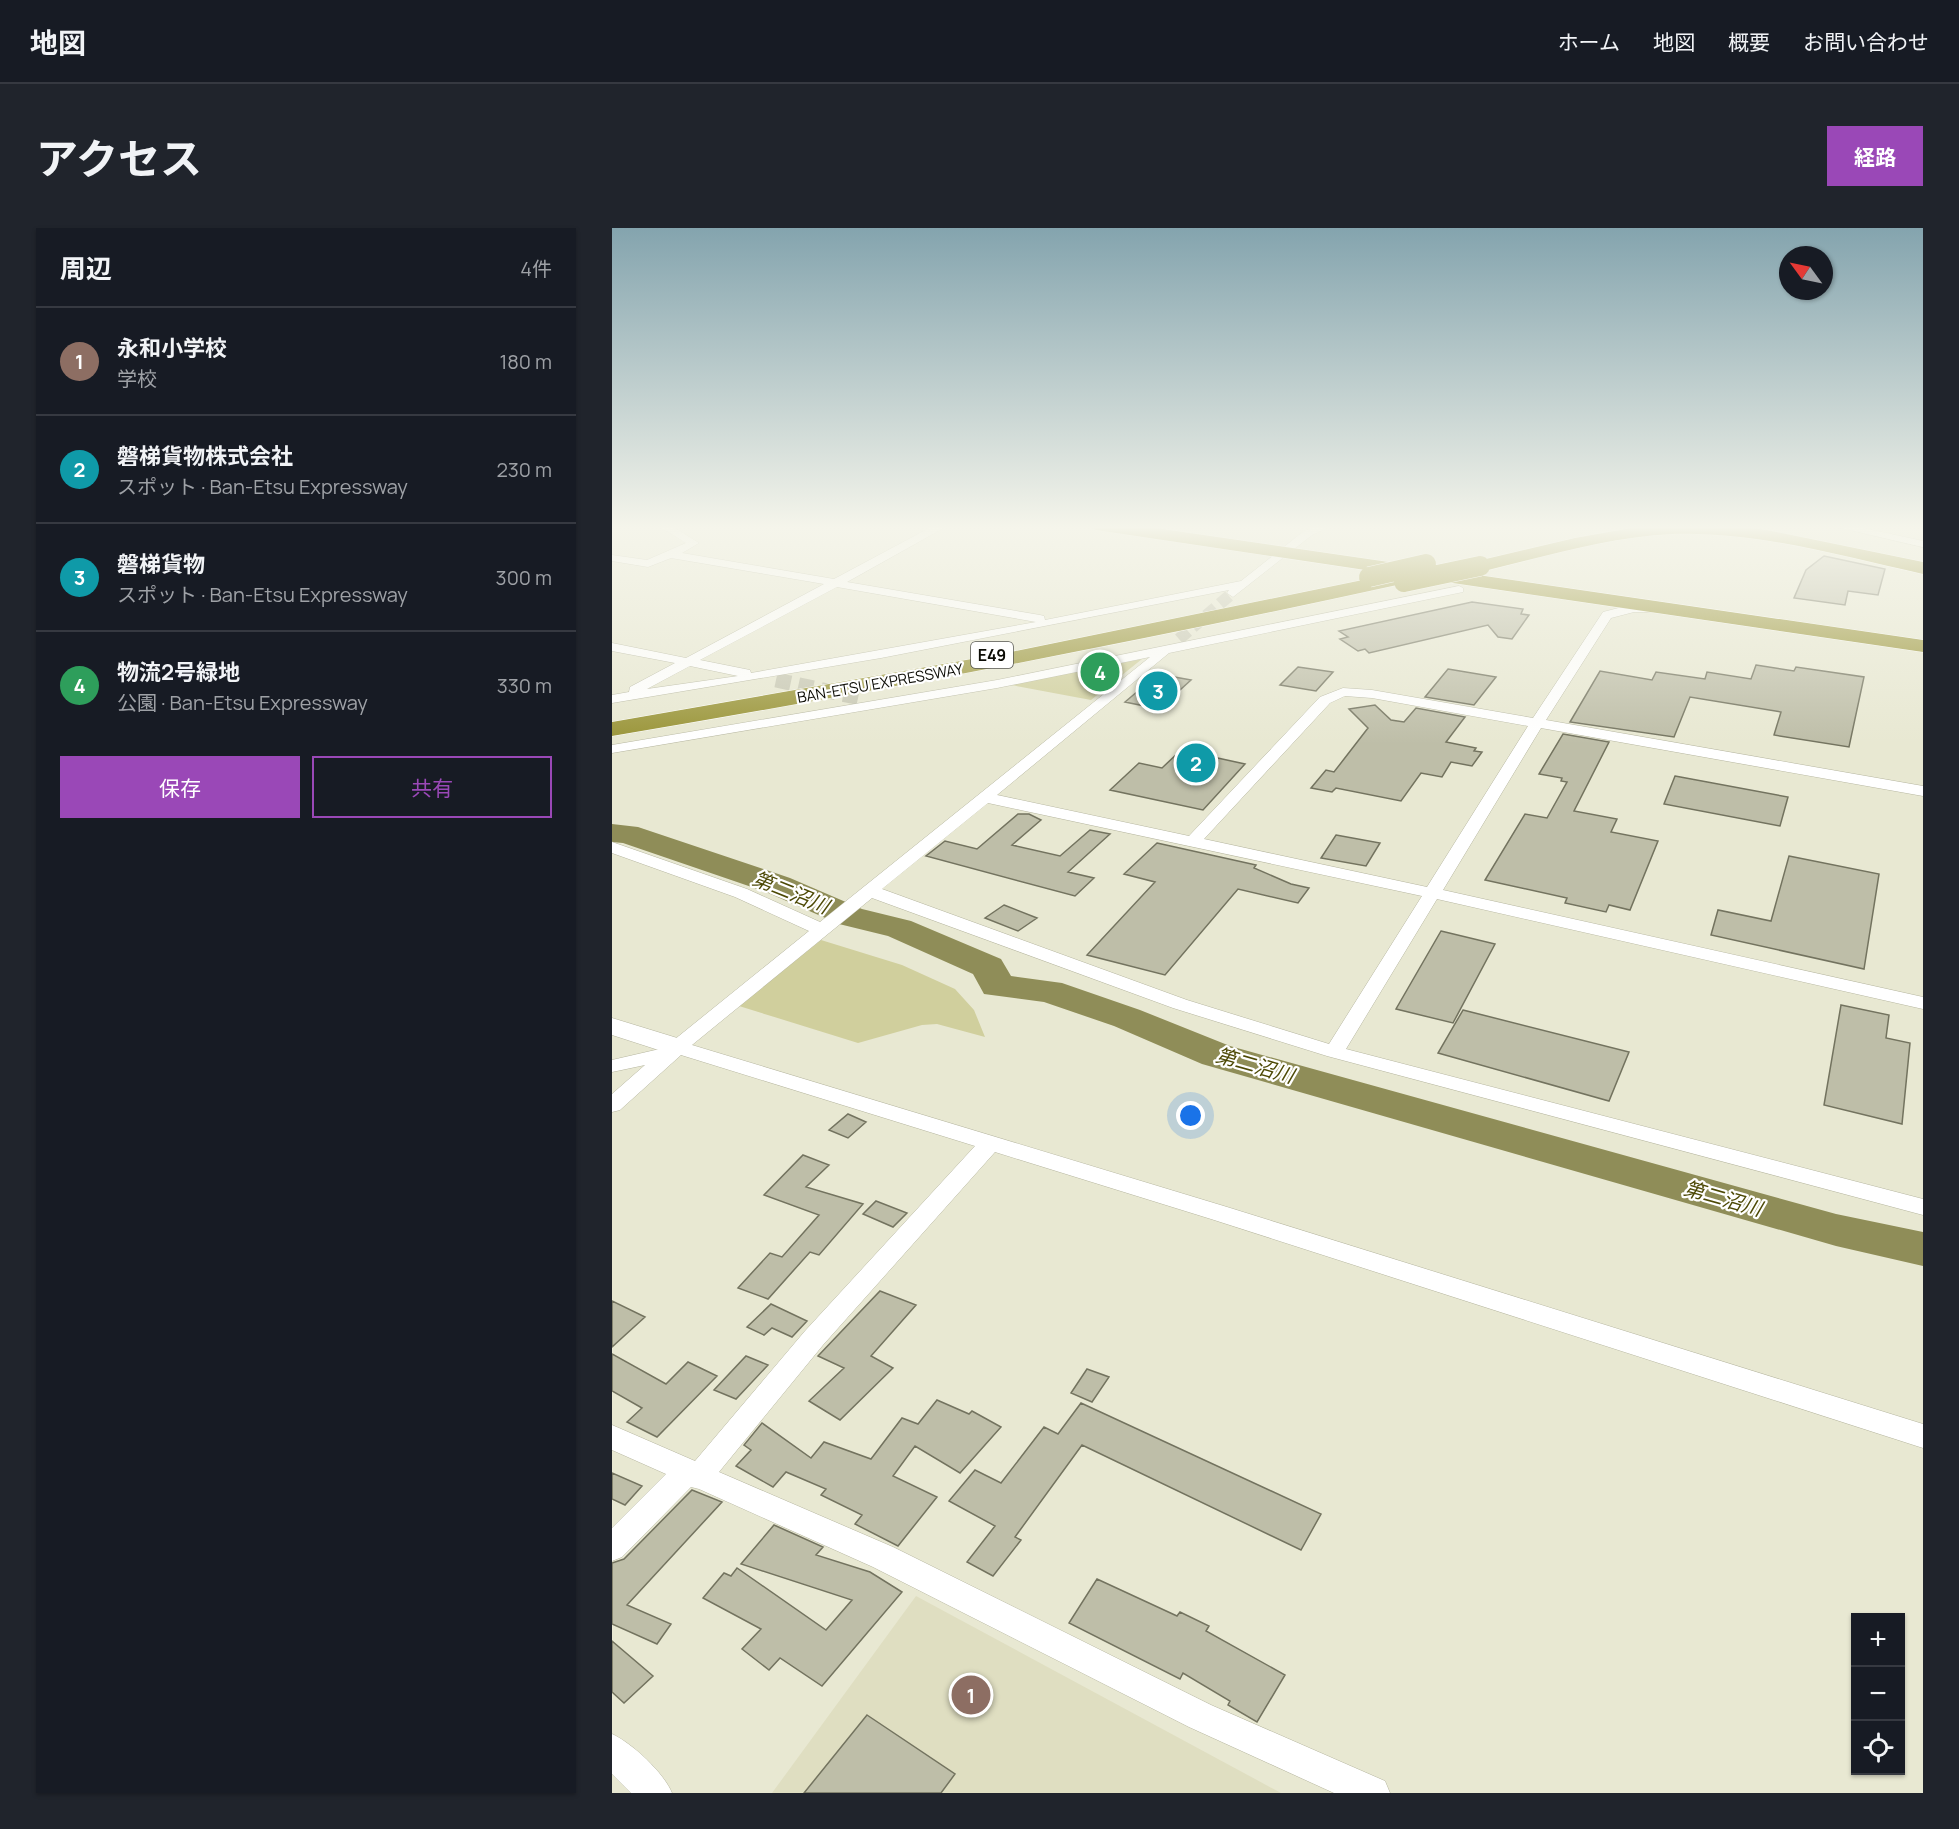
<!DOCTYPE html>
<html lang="ja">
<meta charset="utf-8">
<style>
body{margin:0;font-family:Manrope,"Noto Sans JP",sans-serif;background:#20242c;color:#f1f3f6}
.controls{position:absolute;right:18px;bottom:18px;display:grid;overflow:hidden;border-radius:0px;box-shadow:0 2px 4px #0004}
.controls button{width:54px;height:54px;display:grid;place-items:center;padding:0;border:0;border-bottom:2px solid #363941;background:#171b24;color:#f1f3f6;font:30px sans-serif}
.compass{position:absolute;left:1167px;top:18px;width:54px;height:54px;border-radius:50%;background:#171b24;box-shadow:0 2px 4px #0004;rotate:303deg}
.you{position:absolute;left:579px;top:888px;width:21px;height:21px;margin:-15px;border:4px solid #fff;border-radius:50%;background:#1a73e8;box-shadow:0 0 0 9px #1a73e833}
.badge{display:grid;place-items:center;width:39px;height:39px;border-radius:50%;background:#9a48b7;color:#fff;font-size:20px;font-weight:700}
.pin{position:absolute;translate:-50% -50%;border:3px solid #fff;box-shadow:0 2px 6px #0006}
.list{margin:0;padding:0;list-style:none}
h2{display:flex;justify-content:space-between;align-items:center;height:78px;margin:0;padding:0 24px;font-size:26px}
h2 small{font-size:20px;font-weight:400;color:#9ea1a6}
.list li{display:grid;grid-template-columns:39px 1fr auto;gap:18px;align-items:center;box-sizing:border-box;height:108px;padding:0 24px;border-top:2px solid #363941}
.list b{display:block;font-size:22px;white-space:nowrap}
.list p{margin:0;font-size:20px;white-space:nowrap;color:#9ea1a6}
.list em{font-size:20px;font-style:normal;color:#9ea1a6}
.actions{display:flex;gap:12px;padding:18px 24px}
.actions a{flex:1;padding:14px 0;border:2px solid #9a48b7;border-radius:0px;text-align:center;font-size:21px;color:#9a48b7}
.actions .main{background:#9a48b7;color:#fff}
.icon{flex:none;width:33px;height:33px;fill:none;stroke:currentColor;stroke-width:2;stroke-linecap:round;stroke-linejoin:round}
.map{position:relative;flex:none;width:1311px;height:1565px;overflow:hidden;border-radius:0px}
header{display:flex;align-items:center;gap:36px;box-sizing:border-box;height:84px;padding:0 30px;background:#171b24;border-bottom:2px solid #363941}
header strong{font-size:28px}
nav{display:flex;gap:33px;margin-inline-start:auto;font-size:21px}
.intro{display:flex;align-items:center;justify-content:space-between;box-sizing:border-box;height:144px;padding:0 36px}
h1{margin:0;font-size:42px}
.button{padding:15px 27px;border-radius:0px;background:#9a48b7;color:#fff;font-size:21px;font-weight:700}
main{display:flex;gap:36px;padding:0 36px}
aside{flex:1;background:#171b24;border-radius:0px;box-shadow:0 2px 4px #0004}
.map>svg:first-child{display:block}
.built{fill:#dfdec1}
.green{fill:#d0cf9d}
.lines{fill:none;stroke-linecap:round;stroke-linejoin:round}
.river{fill:#8f8d58;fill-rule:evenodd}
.building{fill:#bebea8;stroke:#73735f;stroke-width:1.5}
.street-tunnel-far1{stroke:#c7c7b3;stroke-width:12;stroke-dasharray:12 6;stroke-linecap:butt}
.street-tunnel{stroke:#c7c7b3;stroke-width:15;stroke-dasharray:15 8;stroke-linecap:butt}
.street-casing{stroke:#b6b6a0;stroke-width:1}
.secondary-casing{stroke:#b6b6a0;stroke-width:1}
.highway-casing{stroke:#fff;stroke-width:1}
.street{fill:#fff;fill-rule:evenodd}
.secondary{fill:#fff;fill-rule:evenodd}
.highway{fill:#999437;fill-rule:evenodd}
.highway-bridge-casing{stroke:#fff;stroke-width:21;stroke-linecap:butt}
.highway-bridge{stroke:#999437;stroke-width:20}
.labels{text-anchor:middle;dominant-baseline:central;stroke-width:4.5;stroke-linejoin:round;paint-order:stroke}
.far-street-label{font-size:15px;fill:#0d0d06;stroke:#fff}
.shield{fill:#fff;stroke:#565651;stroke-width:1.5}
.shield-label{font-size:16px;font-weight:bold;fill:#0d0d06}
.water-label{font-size:20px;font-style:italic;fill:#4d4905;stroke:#fff}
</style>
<header>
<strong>地図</strong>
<nav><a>ホーム</a><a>地図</a><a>概要</a><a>お問い合わせ</a></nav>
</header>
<div class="intro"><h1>アクセス</h1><a class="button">経路</a></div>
<main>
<aside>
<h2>周辺<small>4件</small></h2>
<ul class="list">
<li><span class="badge" style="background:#8d6e63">1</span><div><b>永和小学校</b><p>学校</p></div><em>180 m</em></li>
<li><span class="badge" style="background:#0f9aa8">2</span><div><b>磐梯貨物株式会社</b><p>スポット · Ban-Etsu Expressway</p></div><em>230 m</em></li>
<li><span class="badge" style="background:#0f9aa8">3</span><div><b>磐梯貨物</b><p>スポット · Ban-Etsu Expressway</p></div><em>300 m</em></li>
<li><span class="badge" style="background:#2e9e5b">4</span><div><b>物流2号緑地</b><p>公園 · Ban-Etsu Expressway</p></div><em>330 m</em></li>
</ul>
<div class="actions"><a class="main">保存</a><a>共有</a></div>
</aside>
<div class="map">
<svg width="1311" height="1565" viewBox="0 0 1311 1565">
<rect width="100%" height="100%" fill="#e8e8d2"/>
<path class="built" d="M304 1368 669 1565H160Z"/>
<path class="green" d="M530 431 479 472 394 456Z
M209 712 290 737 343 761 362 782 373 809 325 796 310 797 246 815 127 778Z"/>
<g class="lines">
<path class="river" d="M0 596 26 599 178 650 250 681 299 693 389 731 399 748 450 755 528 782 618 818 1224 986 1311 1004V1038L1224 1018 590 836 502 798 432 774 372 766 361 746 276 708 227 696 154 664 11 615 0 614Z"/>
</g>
<path class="building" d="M1212 328 1273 341 1266 367 1236 363 1233 377 1182 370 1194 342Z
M860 374 911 381 909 386 917 387 900 411 886 409 876 397 757 425 753 421 746 423 728 411 736 409 727 403Z
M1144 437 1182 443 1184 439 1252 449 1237 519 1162 507 1169 484 1078 469 1062 509 958 494 988 443 1040 452 1044 444 1093 451 1095 444 1139 451Z
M686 439 721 444 704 463 668 457Z
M836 441 884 449 862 477 813 469Z
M546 446 579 452 547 481 513 474Z
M763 477 779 492 792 494 804 480 853 489 834 514 864 520 862 523 870 524 860 538 839 534 830 549 809 545 789 573 724 560 720 564 699 560 714 542 722 544 756 500 737 481Z
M951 506 997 514 962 583 1005 591 999 604 1046 613 1018 682 997 677 994 684 953 675 955 670 873 652 913 586 935 590 955 554 949 553 950 550 927 546Z
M569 522 633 536 591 582 498 562 527 535 550 540Z
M1063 548 1176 569 1168 598 1052 576Z
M406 586H417L429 592 400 617 448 628 478 602 498 606 456 644 482 650 463 668 314 628 333 613 365 621Z
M724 607 768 615 754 638 709 630Z
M545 615 644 637 642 640 679 656 697 660 686 675 626 661 553 747 475 727 543 654 512 646Z
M1177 628 1267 646 1252 741 1099 707 1106 682 1159 693Z
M392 677 425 690 406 703 373 690Z
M829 703 883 716 841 795 784 781Z
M1229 777 1277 787 1274 810 1298 815 1290 896 1212 877Z
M851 782 1017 824 997 873 826 825Z
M236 886 254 894 236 910 217 902Z
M191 927 217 937 194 959 251 976 207 1027 198 1024 156 1071 126 1060 158 1025 170 1029 207 987 152 967Z
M264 973 295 985 281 999 251 986Z
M268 1063 304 1077 259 1128 281 1140 228 1192 197 1173 232 1140 206 1128Z
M0 1073 33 1089 0 1119Z
M159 1076 195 1093 180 1109 160 1100 152 1107 135 1099Z
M0 1126 54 1156 76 1134 105 1148 45 1209 15 1194 30 1180 0 1163Z
M134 1128 156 1137 124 1171 102 1162Z
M475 1141 497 1149 480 1174 459 1165Z
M325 1172 357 1186 360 1183 389 1199 348 1245 303 1218 281 1248 325 1269 286 1318 243 1296 250 1287 209 1267 214 1261 174 1244 161 1259 124 1238 139 1222 132 1217 150 1195 199 1230 212 1214 259 1231 290 1190 306 1196Z
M469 1175 709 1286 689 1322 470 1217 403 1309 409 1312 381 1348 355 1334 383 1298 337 1273 363 1242 389 1255 432 1199 446 1206Z
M0 1245 30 1258 13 1277 0 1271Z
M80 1262 110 1274 15 1377 59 1396 45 1416 0 1396V1335L12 1331Z
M162 1297 211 1319 204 1327 258 1344 290 1364 210 1458 168 1430 157 1442 130 1421 149 1401 91 1370 112 1345 119 1348 125 1340 214 1402 240 1372 129 1336Z
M485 1351 565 1388 568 1384 597 1398 594 1403 673 1447 645 1494 616 1477 618 1473 571 1445 568 1451 457 1395Z
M0 1413 41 1448 12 1475 0 1464Z
M255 1487 343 1546 329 1565H192Z"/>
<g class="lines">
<path class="street-tunnel-far1" d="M567 411 617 368"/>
<path class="street-tunnel" d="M164 452 253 471"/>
<defs>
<path id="street" d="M45 297H58L87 315 70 325 222 351 323 297H337L235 354 428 387 432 388 433 392 629 353 692 303 706 297H721L700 307 621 369 615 365 617 362 269 430 0 475V467L17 464 18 459 63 435 0 423V415L74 430 212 356 59 330 36 339 0 333V327L35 332 74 315ZM225 359 424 394 139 445 138 442 88 432ZM78 438 126 448 35 461Z
M1216 297H1238L1311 313V319Z
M847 358 851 360V364L557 425 385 567 577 608 708 469 731 460 760 462 921 490 991 384 1022 376 1048 378V384H1022L999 390 934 492 1311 558V568L929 500 831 662 1311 769V781L825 671 734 821 1311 971V987L715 828 561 780 260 670 80 817 615 979 1311 1196V1220L599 991 383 924 211 1117 107 1244 281 1319 599 1477 773 1553 778 1565H722L577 1499 261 1339 87 1261 79 1259 10 1329 0 1333V1300L54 1246 0 1222V1197L83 1233 193 1103 363 918 69 827 8 882 0 884V866L33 837 0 844V832L52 820 197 703 123 669 0 625V614L135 661 208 694 538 429 385 460 0 525V517L385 452ZM733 468 760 470 916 498 815 659 592 611 718 475ZM376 575 810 668 717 816 575 772 270 661Z
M0 1506C20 1515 52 1545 60 1565H19L0 1546Z"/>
<path id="secondary" d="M0 790 75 813 79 819 75 825 65 828 0 807Z"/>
<path id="highway" d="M475 297H523L1311 412V424L793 348 795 351 792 355 785 357C525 414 263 464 0 508V494L394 425 780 346 484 302Z
M1036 297H1114L1155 302 1311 334V346C1229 328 1145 303 1060 306 995 309 931 329 868 344L861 342 858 338 861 334 963 310Z"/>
</defs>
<use href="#street" class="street-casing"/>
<use href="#secondary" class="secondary-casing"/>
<use href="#highway" class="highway-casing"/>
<use href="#street" class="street"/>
<use href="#secondary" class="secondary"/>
<use href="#highway" class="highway"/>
<defs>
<path id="highway-bridge" d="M757 349 814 336
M792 354 868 338"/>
</defs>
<use href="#highway-bridge" class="highway-bridge-casing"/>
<use href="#highway-bridge" class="highway-bridge"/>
</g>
<linearGradient id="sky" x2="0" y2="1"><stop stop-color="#84a4ae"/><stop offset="0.58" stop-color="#f5f5eb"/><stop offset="1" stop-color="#f5f5eb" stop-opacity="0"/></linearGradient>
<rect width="1311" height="516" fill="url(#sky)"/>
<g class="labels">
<g class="far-street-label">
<text transform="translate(268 455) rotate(-10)">BAN-ETSU EXPRESSWAY</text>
</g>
<rect class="shield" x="359" y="414" width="42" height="26" rx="4.5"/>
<g class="shield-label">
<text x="380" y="427">E49</text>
</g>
<g class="water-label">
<text transform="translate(179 664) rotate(22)">第二沼川</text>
<text transform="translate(643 837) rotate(16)">第二沼川</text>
<text transform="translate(1111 970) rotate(16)">第二沼川</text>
</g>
</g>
</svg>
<div class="controls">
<button>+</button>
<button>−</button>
<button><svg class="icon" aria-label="locate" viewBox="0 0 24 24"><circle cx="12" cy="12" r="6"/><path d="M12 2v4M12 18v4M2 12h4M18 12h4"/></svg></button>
</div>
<svg class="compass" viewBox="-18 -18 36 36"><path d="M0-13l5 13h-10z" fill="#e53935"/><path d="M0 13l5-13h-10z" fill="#9ea1a6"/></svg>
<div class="you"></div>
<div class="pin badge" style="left:359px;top:1467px;background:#8d6e63">1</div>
<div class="pin badge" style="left:584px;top:535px;background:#0f9aa8">2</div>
<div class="pin badge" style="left:546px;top:463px;background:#0f9aa8">3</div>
<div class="pin badge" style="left:488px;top:444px;background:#2e9e5b">4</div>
</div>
</main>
